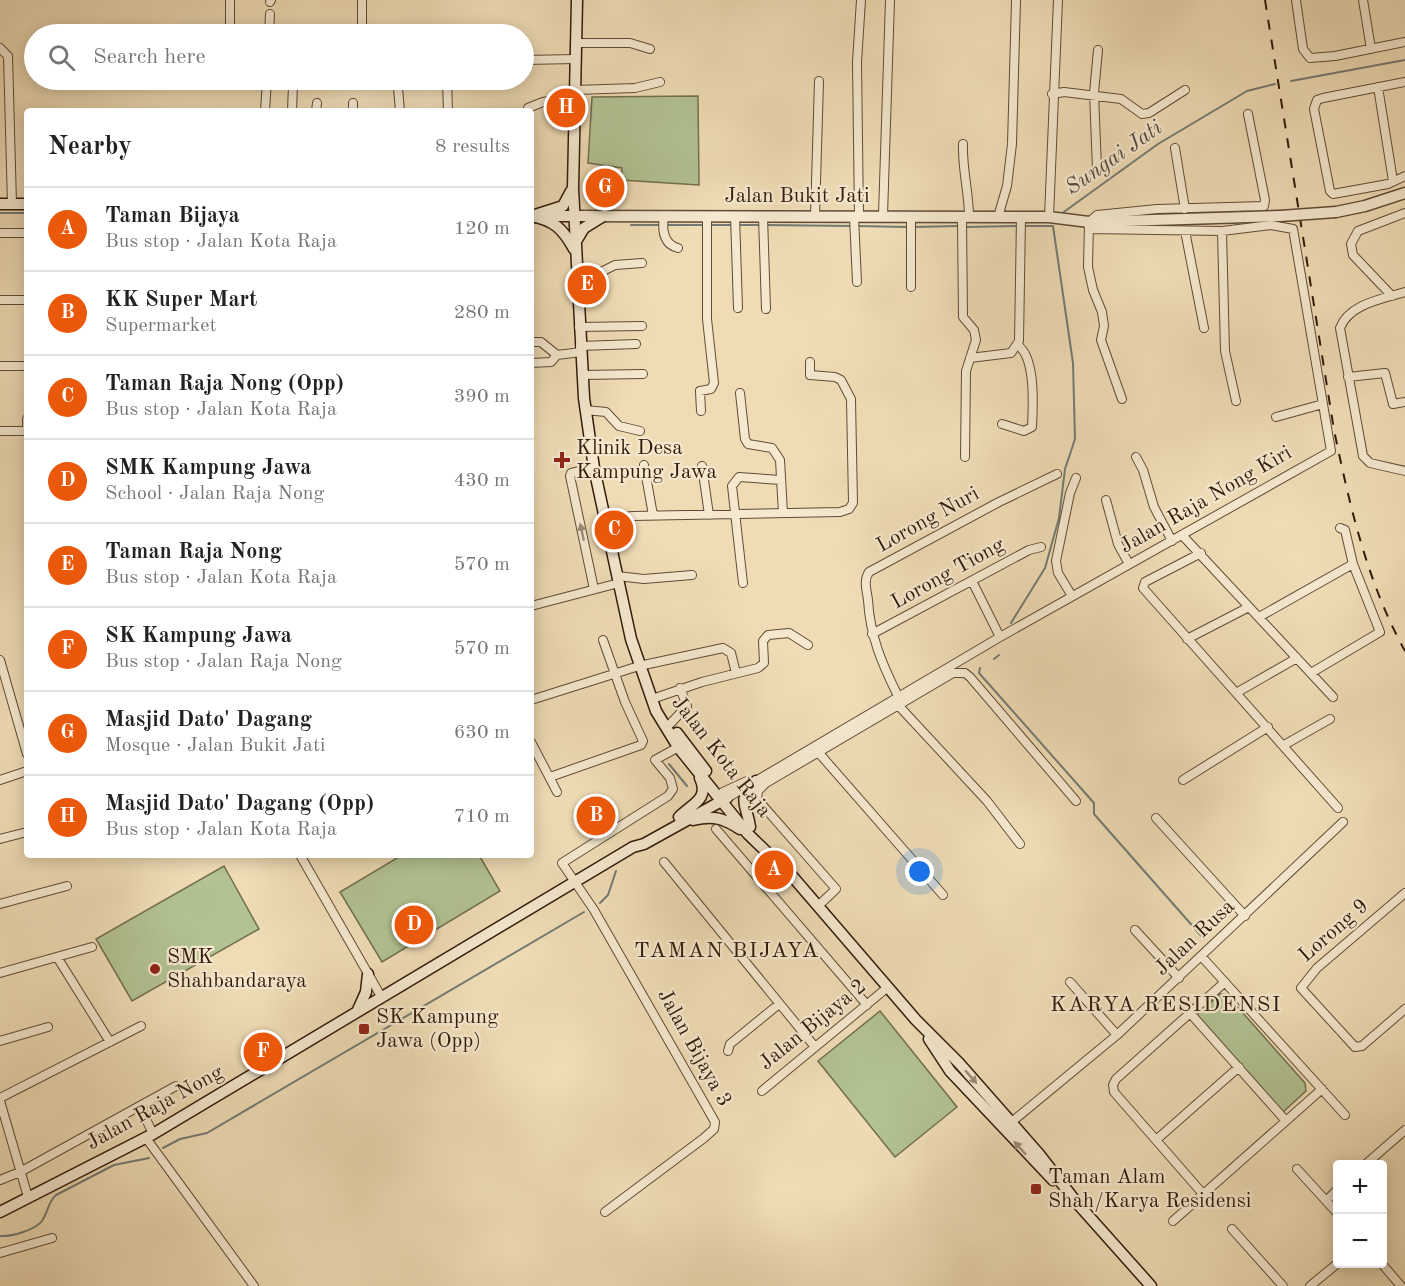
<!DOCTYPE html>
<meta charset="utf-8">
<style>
body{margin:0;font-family:"Old Standard TT",serif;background:#f2f2f2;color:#222}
.controls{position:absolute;right:18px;bottom:18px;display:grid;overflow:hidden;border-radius:6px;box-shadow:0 3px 15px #0003}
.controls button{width:54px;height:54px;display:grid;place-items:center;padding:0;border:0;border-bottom:2px solid #e0e0e0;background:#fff;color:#222;font:30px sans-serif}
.you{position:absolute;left:920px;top:872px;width:21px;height:21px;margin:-15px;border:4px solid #fff;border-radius:50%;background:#1a73e8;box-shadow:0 0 0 9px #1a73e833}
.badge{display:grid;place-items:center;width:39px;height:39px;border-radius:50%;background:#ea580c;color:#fff;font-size:20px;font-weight:700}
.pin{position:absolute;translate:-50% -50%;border:3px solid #fff;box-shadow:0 2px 6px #0006}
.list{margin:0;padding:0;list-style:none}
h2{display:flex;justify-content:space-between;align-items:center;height:78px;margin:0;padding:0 24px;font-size:26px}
h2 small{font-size:20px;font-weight:400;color:#767676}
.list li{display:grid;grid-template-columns:39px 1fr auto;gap:18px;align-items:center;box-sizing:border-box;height:84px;padding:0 24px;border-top:2px solid #e0e0e0}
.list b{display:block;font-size:22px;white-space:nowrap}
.list p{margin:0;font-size:20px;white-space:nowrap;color:#767676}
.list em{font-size:20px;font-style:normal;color:#767676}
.icon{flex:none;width:33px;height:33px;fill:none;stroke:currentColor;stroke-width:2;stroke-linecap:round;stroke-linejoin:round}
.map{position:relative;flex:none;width:1405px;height:1286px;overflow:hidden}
.search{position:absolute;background:#fff;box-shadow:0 3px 15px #0003;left:24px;top:24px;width:510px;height:66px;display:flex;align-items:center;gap:15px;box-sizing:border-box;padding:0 21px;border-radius:33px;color:#767676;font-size:22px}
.panel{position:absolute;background:#fff;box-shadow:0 3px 15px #0003;left:24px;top:108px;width:510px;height:750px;border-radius:6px}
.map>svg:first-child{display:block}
.green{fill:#b2c292;stroke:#726e4e;stroke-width:1.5}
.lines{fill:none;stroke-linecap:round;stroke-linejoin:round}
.stream{stroke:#737a73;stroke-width:2}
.minor-casing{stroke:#604b36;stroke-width:10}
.tertiary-casing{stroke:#604b36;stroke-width:13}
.secondary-casing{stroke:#311b0b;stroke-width:13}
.minor{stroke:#f5e8cf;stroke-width:8}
.tertiary{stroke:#f5e8cf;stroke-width:10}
.secondary{stroke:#f5e8cf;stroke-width:10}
.rail{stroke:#311b0b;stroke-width:2;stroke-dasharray:10 10;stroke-linecap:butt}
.tertiary-bridge-casing{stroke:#604b36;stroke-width:13;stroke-linecap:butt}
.tertiary-bridge{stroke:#f5e8cf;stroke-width:10}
.oneway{fill:#9d8c77}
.poi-dot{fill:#8f2418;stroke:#f5e8cf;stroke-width:2}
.labels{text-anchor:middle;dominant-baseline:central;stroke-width:4.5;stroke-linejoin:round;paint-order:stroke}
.street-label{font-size:21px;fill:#311b0b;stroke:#f5e8cf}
.poi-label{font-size:21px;fill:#311b0b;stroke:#f5e8cf;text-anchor:start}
.water-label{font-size:22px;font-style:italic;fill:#524a3f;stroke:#f5e8cf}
.neighbourhood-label{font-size:22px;letter-spacing:1.5px;fill:#311b0b;stroke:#f5e8cf}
</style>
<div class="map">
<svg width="1405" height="1286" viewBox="0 0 1405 1286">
<rect width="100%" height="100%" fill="#efdcb5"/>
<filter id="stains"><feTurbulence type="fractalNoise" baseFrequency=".00333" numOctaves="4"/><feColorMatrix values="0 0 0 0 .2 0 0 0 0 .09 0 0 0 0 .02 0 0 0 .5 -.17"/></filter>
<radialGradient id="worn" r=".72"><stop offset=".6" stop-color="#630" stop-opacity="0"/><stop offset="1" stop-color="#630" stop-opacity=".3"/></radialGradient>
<path class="green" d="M698 96 699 185 621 180 622 168 588 163 592 97Z
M402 855H479L500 891 382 962 340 892Z
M224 866 259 929 132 1001 96 939Z
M1220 994 1227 995 1305 1083 1306 1091 1282 1113 1196 1016Z
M880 1011 957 1107 895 1157 818 1061Z"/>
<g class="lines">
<path class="stream" d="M1291 81 1405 60
M0 213H27
M1061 214 1158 144 1247 91 1275 84
M531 223H539
M631 225H704
M709 225H734
M739 225H761
M766 225 851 226
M856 226 908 227
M1023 226H1053
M913 227 959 226
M966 227 1017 226
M1011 623 1045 568 1059 518 1065 469 1075 439 1073 363 1053 226
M994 659 999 655
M980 668 979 673 1094 803V814L1204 939
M669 764 687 786
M600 903 608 895 616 871
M163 1148 180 1139 207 1133 584 912
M0 1236C11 1237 35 1230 42 1221 48 1212 48 1202 56 1195L114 1165 149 1158"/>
<defs>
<path id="minor" d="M362 0V34
M1296 0 1303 49 1310 58 1335 56 1405 42
M1363 0 1371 49
M270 2 271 0
M230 34V0
M269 34 270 14
M576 43H630L650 49
M0 48 8 56 12 204
M524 60 576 59
M447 80 448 111
M1405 82 1323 98 1317 100 1314 109 1330 191 1333 194 1388 184 1405 176
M1378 87 1393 181
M398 88 400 111
M575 90 635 88 660 82
M1052 94 1064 92 1121 99 1142 114 1149 113 1185 90
M528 108 543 102 575 97
M265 111 267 80
M292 111 293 85
M316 111 317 103
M353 111V103
M963 144C962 169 969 192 969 217
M1175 148 1185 209
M1097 169 1094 93 1098 50
M883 215 890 0
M664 216C662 229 663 244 678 248
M735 216 738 308
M763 216 766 309
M815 216 819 81
M911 216V287
M854 217 857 282
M859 217 857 62 861 0
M998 217 1007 186 1012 144 1016 1
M1049 217 1058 0
M962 218 963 317 974 330 976 340 966 371 965 457
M1185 231 1204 328
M1222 231 1225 351 1236 401
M0 233H27
M577 277 595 275 615 265 642 263
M1405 292C1382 299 1349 304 1340 328L1363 456 1370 463 1405 471
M1392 296 1353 255 1351 244 1358 231 1405 213
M0 300H27
M579 327 642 326
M531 342H541L557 355 581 352
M580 346 636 344
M970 358 1011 353 1019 341 1021 217
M531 363 551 362 557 355
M0 366H27
M582 375 643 374
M1348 377 1385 373 1393 404 1405 402
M740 393 745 439 748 444 772 448 780 460 783 513
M1122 399 1101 340 1104 326 1102 312 1093 290 1088 267 1089 222 1097 215 1157 209 1264 206 1265 200 1248 114
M585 410 606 412 619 426 640 431
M701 411 700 391 711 389 714 383 707 319V216
M1276 417 1323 404
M1002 424 1024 431 1032 427C1033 406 1036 356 1017 345
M0 431H27V419
M1136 457 1143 470 1154 507 1172 541
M644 465 653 515
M702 466 709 515
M594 468 571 473 570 476 594 589
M1106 500 1118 544 1129 564
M605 519 633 516 840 512 849 509 853 503 851 399 841 380 835 377 810 375V362
M1182 535 1333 697
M1201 553 1145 582 1143 588 1338 808
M617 576 644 579 692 575
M972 581 1000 637
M743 583 732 486 739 477 781 480
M1072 596 1058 573 1056 561 1070 493 1076 478
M531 606 619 583
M1259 617 1353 564
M872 634 1029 550 1041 547
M1187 639 1249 607
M0 660 27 754
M1311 673 1380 632 1353 564 1345 530 1340 528
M1236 693 1297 658
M898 696C882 664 870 636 868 600 867 591 863 581 869 572L999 502 1057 474
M652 699 702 682 758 668 764 663 763 641 768 635 789 633 808 645
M531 700 639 666 723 648 731 653 736 673
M898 705 987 801 1020 844
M670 724 687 706 680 688
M531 742 557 792
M1284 745 1330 719
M818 752 943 895
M550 777 641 745 643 741 625 702 603 640
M0 780 27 771
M1183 780 1268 727
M723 792 747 781
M727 798 1000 637 1331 451 1293 229 1271 225 1222 231 1089 229
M1156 818 1245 916
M716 829 867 1005
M0 839 27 832
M300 855 382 998
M664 862 815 1047
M1405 893 1317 968 1301 988 1355 1047 1362 1046 1405 1009
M0 904 67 886
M818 906 836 889 757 799 758 791 766 783 953 673H965L970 677 1076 801
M1135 930 1179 978
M57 957 110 1042
M1202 957 1345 1115
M0 973 92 947
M1070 982 1117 1035
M1190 1013 1286 1121
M0 1041 48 1027
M728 1051 730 1044 779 1004
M762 1091 888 987
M0 1098 141 1026
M0 1101 28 1197
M140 1106 153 1134
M1008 1125 1117 1035 1343 822
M146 1138 254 1286
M1156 1140 1239 1067
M1366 1164 1405 1130
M1297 1169 1338 1214
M0 1180 20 1172 176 1086
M1203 1194 1114 1092 1113 1085 1116 1079 1225 982
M1326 1201 1338 1189
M605 1212 704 1138 714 1129 715 1122 594 910 562 863 668 796 673 789 670 778 655 760 684 744
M1173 1221 1322 1089
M1232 1229 1283 1286
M0 1253 52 1238
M1382 1264 1401 1286
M1310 1286 1338 1263"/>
<path id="tertiary" d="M1336 212 1365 206 1405 193
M574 216 1049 217 1089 222 1280 216"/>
<path id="secondary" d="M577 0 573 188 584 398 594 468 631 639 656 711 678 747 748 834 777 862
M0 204H27
M535 215 563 206 571 191
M531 216C554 220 563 229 574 249
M544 216H574
M575 243 584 228 605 215
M677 733 706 771
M679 817C692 804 710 799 700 778
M693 820C713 815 723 818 740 829
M750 827C747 804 736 801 756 781
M774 855 916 1020 959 1063 1039 1154 1077 1203 1151 1286
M357 1012 366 992 368 974
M929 1039 950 1071 1053 1180
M0 1212 153 1134 633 847 644 844 727 798"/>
</defs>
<use href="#minor" class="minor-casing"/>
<use href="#tertiary" class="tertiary-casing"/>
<use href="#secondary" class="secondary-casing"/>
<use href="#minor" class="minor"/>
<use href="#tertiary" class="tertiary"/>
<use href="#secondary" class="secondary"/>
<path class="rail" d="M1265 0 1334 430C1350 507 1367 582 1405 651"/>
<defs>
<path id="tertiary-bridge" d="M1280 216 1336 212"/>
</defs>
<use href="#tertiary-bridge" class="tertiary-bridge-casing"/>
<use href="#tertiary-bridge" class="tertiary-bridge"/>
</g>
<defs><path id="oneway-solid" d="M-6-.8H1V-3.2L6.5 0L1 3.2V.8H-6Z" transform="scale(1.5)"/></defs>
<g class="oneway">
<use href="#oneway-solid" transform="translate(582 532) rotate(-102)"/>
<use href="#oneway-solid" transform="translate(971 1077) rotate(49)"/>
<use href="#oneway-solid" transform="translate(1020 1148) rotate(-132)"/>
</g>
<g class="poi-dot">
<path d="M559 451h6v6h6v6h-6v6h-6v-6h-6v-6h6z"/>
<circle cx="155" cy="969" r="6"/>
<rect x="358" y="1023" width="12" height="12" rx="3"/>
<rect x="1030" y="1183" width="12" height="12" rx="3"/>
</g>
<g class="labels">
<g class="street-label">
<text x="797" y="196">Jalan Bukit Jati</text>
<text transform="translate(1206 500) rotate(-30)">Jalan Raja Nong Kiri</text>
<text transform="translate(928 520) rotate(-29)">Lorong Nuri</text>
<text transform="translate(948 574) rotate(-29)">Lorong Tiong</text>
<text transform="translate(721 757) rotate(52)">Jalan Kota Raja</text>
<text transform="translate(1334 931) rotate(-41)">Lorong 9</text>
<text transform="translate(1195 938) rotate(-43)">Jalan Rusa</text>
<text transform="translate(813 1025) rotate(-39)">Jalan Bijaya 2</text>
<text transform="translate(694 1048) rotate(61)">Jalan Bijaya 3</text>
<text transform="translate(155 1108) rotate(-29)">Jalan Raja Nong</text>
</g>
<g class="poi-label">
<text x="576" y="448">Klinik Desa<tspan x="576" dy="24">Kampung Jawa</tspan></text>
<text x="167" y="957">SMK<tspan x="167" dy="24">Shahbandaraya</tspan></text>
<text x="376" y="1017">SK Kampung<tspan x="376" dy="24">Jawa (Opp)</tspan></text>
<text x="1048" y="1177">Taman Alam<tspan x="1048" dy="24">Shah/Karya Residensi</tspan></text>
</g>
<g class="water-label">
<text transform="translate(1114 158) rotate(-35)">Sungai Jati</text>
</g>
<g class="neighbourhood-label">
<text x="727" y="951">TAMAN BIJAYA</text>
<text x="1166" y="1005">KARYA RESIDENSI</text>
</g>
</g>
<rect width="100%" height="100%" filter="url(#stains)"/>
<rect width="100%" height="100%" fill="url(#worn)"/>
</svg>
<div class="controls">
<button>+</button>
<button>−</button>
</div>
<div class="you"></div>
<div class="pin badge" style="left:774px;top:870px">A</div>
<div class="pin badge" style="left:596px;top:816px">B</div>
<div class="pin badge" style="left:614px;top:530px">C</div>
<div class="pin badge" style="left:414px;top:925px">D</div>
<div class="pin badge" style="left:587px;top:285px">E</div>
<div class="pin badge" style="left:263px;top:1052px">F</div>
<div class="pin badge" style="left:605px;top:188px">G</div>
<div class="pin badge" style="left:566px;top:108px">H</div>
<div class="search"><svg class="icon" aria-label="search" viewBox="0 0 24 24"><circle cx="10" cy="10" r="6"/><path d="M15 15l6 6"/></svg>Search here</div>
<section class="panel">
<h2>Nearby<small>8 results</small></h2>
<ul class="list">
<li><span class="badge">A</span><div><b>Taman Bijaya</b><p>Bus stop · Jalan Kota Raja</p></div><em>120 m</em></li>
<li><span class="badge">B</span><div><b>KK Super Mart</b><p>Supermarket</p></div><em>280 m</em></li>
<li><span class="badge">C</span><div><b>Taman Raja Nong (Opp)</b><p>Bus stop · Jalan Kota Raja</p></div><em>390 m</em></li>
<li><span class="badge">D</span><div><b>SMK Kampung Jawa</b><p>School · Jalan Raja Nong</p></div><em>430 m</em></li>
<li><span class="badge">E</span><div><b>Taman Raja Nong</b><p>Bus stop · Jalan Kota Raja</p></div><em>570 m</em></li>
<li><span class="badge">F</span><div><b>SK Kampung Jawa</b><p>Bus stop · Jalan Raja Nong</p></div><em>570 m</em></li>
<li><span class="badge">G</span><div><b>Masjid Dato' Dagang</b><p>Mosque · Jalan Bukit Jati</p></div><em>630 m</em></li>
<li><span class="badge">H</span><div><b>Masjid Dato' Dagang (Opp)</b><p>Bus stop · Jalan Kota Raja</p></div><em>710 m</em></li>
</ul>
</section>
</div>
